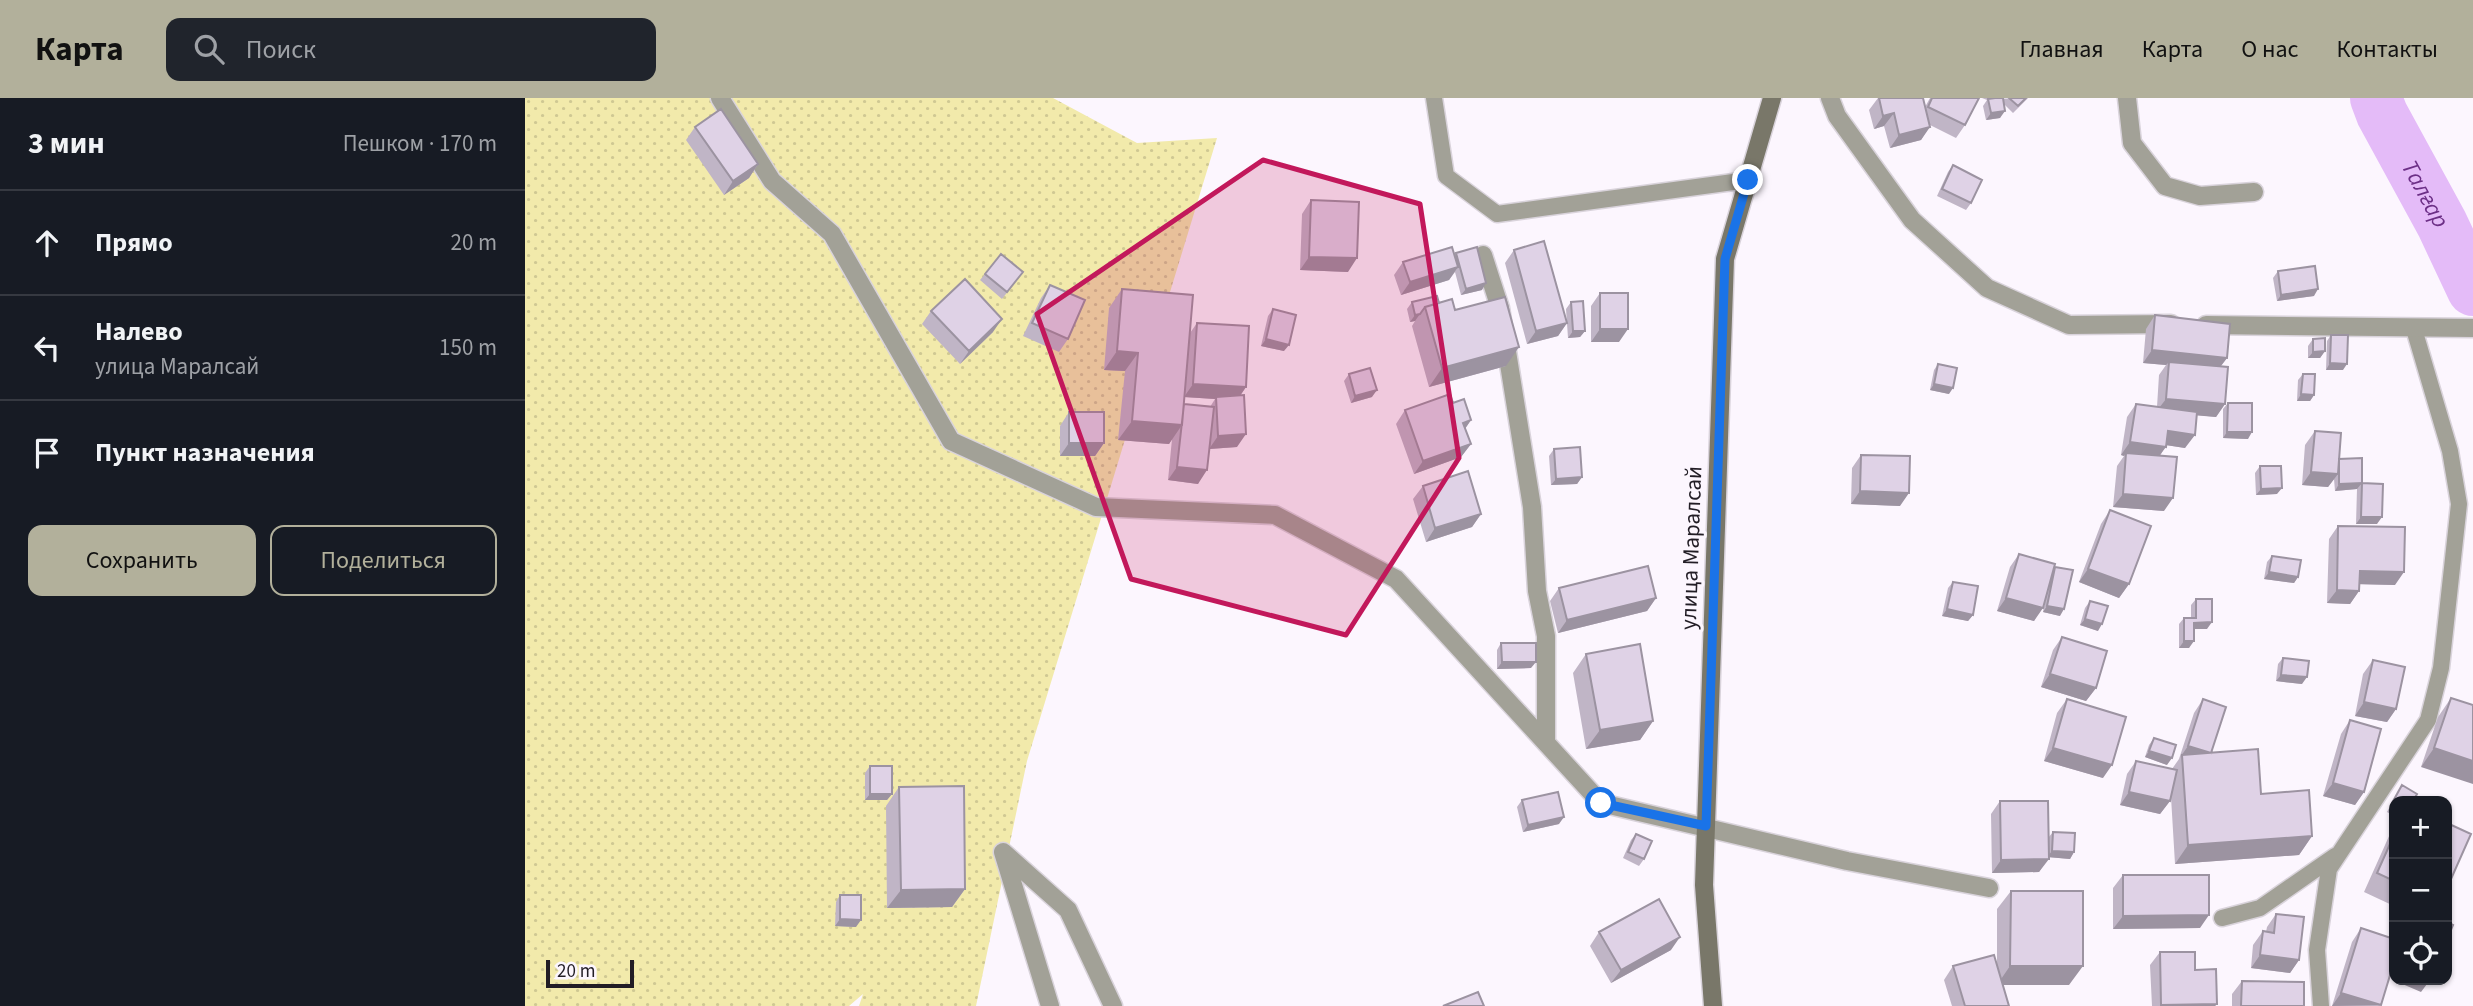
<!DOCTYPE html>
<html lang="ru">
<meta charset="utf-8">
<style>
body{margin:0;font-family:"Source Sans 3",sans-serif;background:#20242c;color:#f1f3f6}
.controls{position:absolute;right:21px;bottom:21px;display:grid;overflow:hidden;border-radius:14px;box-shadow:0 2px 5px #0004}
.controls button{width:63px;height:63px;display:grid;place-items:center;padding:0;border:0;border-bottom:2px solid #363941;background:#171b24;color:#f1f3f6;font:35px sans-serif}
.scale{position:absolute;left:21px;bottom:18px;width:88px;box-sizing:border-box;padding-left:7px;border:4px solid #221d25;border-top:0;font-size:19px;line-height:24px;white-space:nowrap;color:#221d25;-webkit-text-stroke:5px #fcf6fe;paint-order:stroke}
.stop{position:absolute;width:21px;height:21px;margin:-16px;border:5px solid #1a73e8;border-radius:50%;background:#fff}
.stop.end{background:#1a73e8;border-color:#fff;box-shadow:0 2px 7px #0008}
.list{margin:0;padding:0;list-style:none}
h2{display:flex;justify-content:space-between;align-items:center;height:91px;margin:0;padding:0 28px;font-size:30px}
h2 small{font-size:23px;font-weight:400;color:#9ea1a6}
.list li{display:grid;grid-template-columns:46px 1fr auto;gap:21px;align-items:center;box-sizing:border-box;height:105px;padding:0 28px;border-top:2px solid #363941}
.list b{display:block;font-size:26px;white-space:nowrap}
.list p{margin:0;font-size:23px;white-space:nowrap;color:#9ea1a6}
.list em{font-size:23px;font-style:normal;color:#9ea1a6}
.actions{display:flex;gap:14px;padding:21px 28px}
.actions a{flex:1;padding:16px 0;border:2px solid #b2b09b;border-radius:14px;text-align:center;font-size:24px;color:#b2b09b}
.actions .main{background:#b2b09b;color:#111}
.icon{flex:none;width:38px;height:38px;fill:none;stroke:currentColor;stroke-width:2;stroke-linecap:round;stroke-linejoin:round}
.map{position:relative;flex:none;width:1948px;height:908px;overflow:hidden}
header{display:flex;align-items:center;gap:42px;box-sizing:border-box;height:98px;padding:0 35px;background:#b2b09b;color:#111}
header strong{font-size:33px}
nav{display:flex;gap:38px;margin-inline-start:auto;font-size:24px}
.search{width:490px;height:63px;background:#20242c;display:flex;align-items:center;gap:18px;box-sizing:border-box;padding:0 24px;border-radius:14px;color:#9ea1a6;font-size:26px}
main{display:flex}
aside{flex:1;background:#171b24}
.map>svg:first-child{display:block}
.grass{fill:url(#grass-dots)}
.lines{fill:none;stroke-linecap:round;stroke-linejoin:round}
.river{stroke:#e4bbf8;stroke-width:52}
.lane-casing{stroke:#d9d3db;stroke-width:19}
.street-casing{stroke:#d9d3db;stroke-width:21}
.secondary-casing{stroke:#d9d3db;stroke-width:21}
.lane{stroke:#a2a197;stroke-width:16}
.street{stroke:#a2a197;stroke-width:18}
.secondary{stroke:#797769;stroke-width:18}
.wall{fill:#c0b5c6;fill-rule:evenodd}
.shaded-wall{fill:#9c93a1}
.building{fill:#dfd2e6;stroke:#9c93a1;stroke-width:2}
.route{stroke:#1a73e8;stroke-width:9}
.marked{fill:#c2185b;fill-opacity:0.2;stroke:#c2185b;stroke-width:5;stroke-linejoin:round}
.labels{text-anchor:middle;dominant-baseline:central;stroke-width:6;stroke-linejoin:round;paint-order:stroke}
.street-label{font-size:23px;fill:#221d25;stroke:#fcf6fe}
.water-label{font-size:24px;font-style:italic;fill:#6c2f86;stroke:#fcf6fe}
</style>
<header>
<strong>Карта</strong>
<div class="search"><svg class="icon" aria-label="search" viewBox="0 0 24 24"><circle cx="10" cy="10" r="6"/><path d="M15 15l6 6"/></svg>Поиск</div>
<nav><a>Главная</a><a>Карта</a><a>О нас</a><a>Контакты</a></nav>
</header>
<main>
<aside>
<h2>3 мин<small>Пешком · 170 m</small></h2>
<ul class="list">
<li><svg class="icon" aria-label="ahead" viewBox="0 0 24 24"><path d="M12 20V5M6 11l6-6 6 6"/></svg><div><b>Прямо</b></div><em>20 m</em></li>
<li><svg class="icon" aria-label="left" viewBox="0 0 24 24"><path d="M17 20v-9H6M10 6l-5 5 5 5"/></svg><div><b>Налево</b><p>улица Маралсай</p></div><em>150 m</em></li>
<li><svg class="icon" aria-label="arrive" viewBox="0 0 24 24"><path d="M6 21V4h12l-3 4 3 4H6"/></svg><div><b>Пункт назначения</b></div></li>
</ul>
<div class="actions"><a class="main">Сохранить</a><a>Поделиться</a></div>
</aside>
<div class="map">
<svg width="1948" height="908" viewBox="0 0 1948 908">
<defs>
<pattern id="grass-dots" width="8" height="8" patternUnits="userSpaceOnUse" patternTransform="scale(1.75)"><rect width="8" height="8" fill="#f2eaab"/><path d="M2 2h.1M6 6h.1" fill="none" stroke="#cfc893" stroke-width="1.8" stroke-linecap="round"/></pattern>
</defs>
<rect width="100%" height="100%" fill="#fcf6fe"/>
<path class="grass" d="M0 0H528L612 45 692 40 502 663 451 908H334L338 896 324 908H0Z"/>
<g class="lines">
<path class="river" id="s1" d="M1851 0 1857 16 1917 126 1948 192"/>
<defs>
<path id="lane" d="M909 0 921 78 972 116 1223 82
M1697 820 1735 810 1810 758
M1796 908 1792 852 1804 771 1903 622 1916 570 1934 406 1925 353 1889 231"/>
<path id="street" d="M195 0 247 83 307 136 426 343 571 409 750 417 871 481 1076 705 1322 763 1464 790
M1305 0 1312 18 1387 122 1462 190 1544 227 1646 226
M1602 0 1607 45 1640 88 1675 98 1729 94
M958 157 975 210 1007 409 1012 493 1021 538V645
M1681 227 1948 230
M525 908 478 754 543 812 588 908"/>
<path id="secondary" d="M1188 908 1179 787 1200 161 1247 0"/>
</defs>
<use href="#lane" class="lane-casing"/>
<use href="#street" class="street-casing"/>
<use href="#secondary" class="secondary-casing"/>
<use href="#lane" class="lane"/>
<use href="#street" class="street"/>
<use href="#secondary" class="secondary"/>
</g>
<path class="wall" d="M1353 0H1398L1400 9 1405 0H1454L1440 27 1431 40 1405 27 1396 42 1365 50 1359 28 1349 31 1344 12Z
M1457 0H1466L1465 1 1503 0 1488 15 1479 6 1475 20 1461 22 1458 8 1462 2Z
M170 29 233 66 224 80 199 97 161 42Z
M1428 67 1446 105 1441 112 1412 98 1423 74Z
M786 102 823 174 775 172 777 116Z
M989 152 1042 225 1033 238 1002 246 980 165Z
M931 155 957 192 936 197 930 174 924 182 876 197 869 177 878 164 930 157Z
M1753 173 1789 198 1752 203 1748 180Z
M498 174 477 201 455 182 460 176Z
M525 187 543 241 534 254 498 238 516 200Z
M597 191 665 235 672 225 721 289 715 298 712 349 685 351 673 386 643 382 647 341 644 346 593 342 600 273 579 272 584 210ZM659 299 690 301 685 309 659 306Z
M1075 195 1094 244H1066V208Z
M887 204 914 205 930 212 981 268 904 289 887 228 890 223 885 224 882 211Z
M1046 204 1060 233 1055 239 1043 240 1041 211Z
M748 211 759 253 736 248 743 218Z
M406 213 468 234 435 266 397 226Z
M1630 217 1702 260 1696 268 1700 306 1691 319 1672 317 1660 350 1641 347 1635 358 1639 413 1588 409 1592 368 1599 358 1596 357 1602 319 1611 306 1632 309 1634 277 1641 267 1618 265 1621 231Z
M1806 237 1818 272H1801L1802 243Z
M1788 241 1800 253 1795 260H1783V248Z
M1413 266 1424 296 1405 292 1409 272Z
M824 276 847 299 826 305 819 283Z
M1778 276 1789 297 1785 303H1772L1773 282Z
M928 305 946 322 940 331 946 346 936 359 889 376 871 326 880 312Z
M1703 305 1723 341 1698 340V311Z
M544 314 579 345 570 358H535V328Z
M1790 333 1814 362 1837 385 1852 426H1831L1832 391 1810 393 1809 381 1803 389 1777 387 1780 347Z
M1029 351 1057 379 1052 386 1026 387 1024 358Z
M1336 357 1375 408 1326 406 1327 370Z
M1735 368 1752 396 1731 397 1730 375Z
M898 388 956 416 947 429 901 444 888 401Z
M1585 412 1604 486 1594 500 1554 484 1576 426Z
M1813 428 1870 487 1835 486 1834 493 1825 506 1802 505 1804 441Z
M1494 456 1528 472 1530 469 1535 518 1518 514 1521 499 1509 523 1472 513 1485 469Z
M1747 458 1773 479 1769 485 1739 481 1742 464Z
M1428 484 1448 517 1443 523 1417 518 1423 490Z
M1034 490 1131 500 1122 513 1033 535 1025 503Z
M1671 501 1682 531H1669L1664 550H1654V526L1659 520H1666V507Z
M1565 503 1573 533 1555 527 1560 510Z
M1537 539 1571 590 1561 603 1516 589 1528 552Z
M976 545 1006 570 972 571V552Z
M1061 556 1128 623 1115 642 1061 651 1048 575Z
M1758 560 1777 586 1751 583 1753 566Z
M1848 562 1871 611 1862 624 1830 618 1838 576Z
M1926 600 1948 607 1896 669 1913 619Z
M1542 601 1578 680 1519 663 1532 615Z
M1678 601 1686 654 1787 738 1774 757 1650 766 1646 699 1645 703 1635 716 1595 707 1602 676 1611 663 1647 671 1654 661 1669 615Z
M1825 622 1839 694 1830 707 1798 698 1816 636Z
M1629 640 1642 667 1620 659 1624 647Z
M345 668 367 696 362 702H340V675Z
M1877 687 1869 703V718L1862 714Z
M374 689 440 791 427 809 362 810 361 708Z
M997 702 1034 726 998 734 992 709Z
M1475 703 1523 740 1528 734 1549 754 1545 761 1523 759 1514 774 1467 775 1466 716Z
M1869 727V808L1839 794Z
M1111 736 1119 761 1114 768 1098 760 1106 742Z
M1598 777 1675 830 1588 831V790Z
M1486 793 1544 887H1478L1484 908H1427L1419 882 1428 868 1472 867V811Z
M315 797 331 829 310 828 311 804Z
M1751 816 1774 862 1765 875 1726 870 1728 847 1738 833 1741 834 1742 829Z
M1836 830 1855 908H1807L1827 844Z
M1074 834 1146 852 1086 885 1065 848Z
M1635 854 1670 872 1692 906 1690 908H1627L1625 867Z
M1717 883 1779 908H1707V896Z"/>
<path class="shaded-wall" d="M1480 13 1475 20 1461 22 1466 15Z
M1369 15 1359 28 1349 31 1358 18Z
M1405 29 1396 42 1365 50 1374 37Z
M233 66 224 80 199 97 208 83Z
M784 159 832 160 823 174 775 172Z
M933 169 924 182 876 197 885 184Z
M961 185 957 192 936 197 941 191Z
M1793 191 1789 198 1752 203 1756 197Z
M895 216 890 223 885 224 890 217Z
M477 221 468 234 435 266 444 253Z
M1042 225 1033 238 1002 246 1011 233Z
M1075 231H1103L1094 244H1066Z
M1048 233H1060L1055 239 1043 240Z
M741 241 764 247 759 253 736 248Z
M994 249 981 268 904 289 917 270Z
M1627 252 1702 260 1692 273 1644 264 1641 267 1618 265Z
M592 253 613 255 600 273 579 272Z
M1800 253 1795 260H1783L1788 254Z
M1805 265 1822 266 1818 272H1801Z
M668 286 721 289 712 302 691 299 690 301 659 299Z
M1409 286 1428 290 1424 296 1405 292Z
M852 292 847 299 826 305 830 298Z
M1776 296 1789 297 1785 303H1772Z
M1641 301 1700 306 1691 319 1631 314Z
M946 322 937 335 938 325Z
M607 323 657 327 644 346 593 342Z
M1643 333 1670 337 1660 350 1634 346Z
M1702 334H1727L1723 341 1698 340Z
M721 336 712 349 684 351 693 338Z
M1605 344 1641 349 1631 362 1601 355 1599 358 1596 357Z
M544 345H579L570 358H535Z
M946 346 936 359 889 376 898 363Z
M652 369 682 372 673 386 643 382Z
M1786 374 1813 376 1803 389 1777 387Z
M1057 379 1052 386 1026 387 1031 381Z
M1837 385 1832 391 1810 393 1814 386Z
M1757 390 1752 396 1731 397 1736 391Z
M1335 393 1384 395 1375 408 1326 406Z
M1598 396 1648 400 1639 413 1588 409Z
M956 416 947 429 901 444 910 430Z
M1836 419H1857L1852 426H1831Z
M1563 471 1604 486 1594 500 1554 484Z
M1835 473 1879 474 1870 487 1826 486Z
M1744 474 1773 479 1769 485 1739 481Z
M1812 492 1834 493 1825 506 1802 505Z
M1131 500 1122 513 1033 535 1042 522Z
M1481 500 1518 510 1509 523 1472 513Z
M1522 508 1539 511 1535 518 1518 514Z
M1422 511 1448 517 1443 523 1417 518Z
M1560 521 1577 526 1573 533 1555 527Z
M1687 524 1682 531H1664L1669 525Z
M1659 543H1669L1664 550H1654Z
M977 564H1011L1006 570 972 571Z
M1525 576 1571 590 1561 603 1516 589Z
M1756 577 1782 579 1777 586 1751 583Z
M1839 604 1871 611 1862 624 1830 618Z
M1128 623 1115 642 1061 651 1075 632Z
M1663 648 1686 655 1657 657 1654 661Z
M1528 650 1587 667 1578 680 1519 663Z
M1909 650 1948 663V686L1896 669Z
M1624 653 1647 660 1642 667 1620 659Z
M1808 685 1839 694 1830 707 1798 698Z
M1604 694 1645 703 1635 716 1595 707Z
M345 696H367L362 702H340Z
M1039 719 1034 726 998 734 1003 727Z
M1787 738 1774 757 1650 766 1663 747Z
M1527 753 1549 754 1545 761 1522 759Z
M1524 761 1514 774 1467 775 1476 762Z
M440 791 427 809 362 810 376 792Z
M1684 817 1675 830 1588 831 1598 818Z
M315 821 336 822 331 829 310 828Z
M1155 839 1146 852 1086 885 1096 872Z
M1735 857 1774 862 1765 875 1726 870Z
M1485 868H1558L1544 887H1472Z
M1877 882H1905L1896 894 1875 885Z
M1816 895 1856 907 1807 908Z
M1692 906 1690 908H1635L1636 907Z"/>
<path class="building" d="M1354 0H1398L1405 29 1374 37 1369 15 1358 18Z
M1407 0H1454L1440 27 1403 9Z
M1470 0H1478L1480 13 1466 15 1463 1Z
M1484 0H1501L1493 8Z
M196 11 233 66 208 83 170 29Z
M1428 67 1457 82 1446 105 1417 91Z
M786 102 834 104 832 160 784 159Z
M1019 143 1042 225 1011 233 989 152Z
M927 149 933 169 885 184 878 164Z
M952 149 961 185 941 191 931 155Z
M476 156 498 174 482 194 460 176Z
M1790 168 1793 191 1756 197 1753 173Z
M440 181 477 221 444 253 406 213Z
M525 187 560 202 543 241 507 225Z
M597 191 668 197 657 327 607 323 613 255 592 253Z
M1075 195H1103V231H1075Z
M912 198 914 205 900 209 895 216 890 217 887 204Z
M980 199 994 249 917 270 900 209 927 201 930 212Z
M1058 203 1060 233H1048L1046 204Z
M748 211 771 217 764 247 741 241Z
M1630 217 1705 226 1702 260 1627 252Z
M672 225 724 228 721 289 668 286Z
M1806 237H1823L1822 266 1805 265Z
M1800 240V253L1788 254V241Z
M1644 264 1703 269 1700 306 1641 301Z
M1413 266 1432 270 1428 290 1409 286Z
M845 270 852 292 830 298 824 276Z
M1778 276H1790L1789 297 1776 296Z
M925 296 928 305 939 301 946 322 938 325 946 346 898 363 880 312Z
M719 297 721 336 693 338 691 299Z
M1703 305H1727V334H1702Z
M659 306 689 309 682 372 652 369Z
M1611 306 1672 314 1670 337 1643 333 1641 349 1605 344Z
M544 314H579V345H544Z
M1790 333 1816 335 1813 376 1786 374Z
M1055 349 1057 379 1031 381 1029 351Z
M1601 355 1652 359 1648 400 1598 396Z
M1336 357 1385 358 1384 395 1335 393Z
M1837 360V385L1858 386 1857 419H1836L1837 385 1814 386V361Z
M1735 368H1756L1757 390 1736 391Z
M943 373 956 416 910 430 898 388Z
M1585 412 1626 428 1604 486 1563 471Z
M1813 428 1880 429 1879 474 1835 473 1834 493 1812 492Z
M1494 456 1530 466 1518 510 1481 500Z
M1747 458 1776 462 1773 479 1744 474Z
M1123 468 1131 500 1042 522 1034 490Z
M1530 469 1548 472 1539 511 1522 508Z
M1428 484 1453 488 1448 517 1422 511Z
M1671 501H1687V524L1669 525V543H1659V520H1671Z
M1565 503 1583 508 1577 526 1560 521Z
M1537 539 1582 553 1571 590 1525 576Z
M976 545H1011V564H977Z
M1115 546 1128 623 1075 632 1061 556Z
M1758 560 1784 563 1782 579 1756 577Z
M1848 562 1880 569 1871 611 1839 604Z
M1926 600 1948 607V663L1909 650Z
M1542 601 1601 619 1587 667 1528 650Z
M1678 601 1701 609 1686 655 1663 648Z
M1825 622 1856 631 1839 694 1808 685Z
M1629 640 1651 647 1647 660 1624 653Z
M1733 651 1736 696 1784 692 1787 738 1663 747 1657 657Z
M1611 663 1652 672 1645 703 1604 694Z
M345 668H367V696H345Z
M1877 687 1892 696 1888 703H1869V709L1866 707Z
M439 688 440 791 376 792 374 689Z
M1033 694 1039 719 1003 727 997 702Z
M1475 703H1523L1524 761 1476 762Z
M1922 725 1946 736 1922 790Z
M1528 734 1550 735 1549 754 1527 753Z
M1111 736 1127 743 1119 761 1103 754Z
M1869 737V783L1852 775Z
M1598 777H1684V817L1598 818Z
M1486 793H1558V868H1485Z
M315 797H336V822L315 821Z
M1134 801 1155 839 1096 872 1074 834Z
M1751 816 1779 819 1774 862 1735 857 1738 833 1749 835Z
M1922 824 1928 827 1922 842Z
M1836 830 1869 841V864L1856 907 1816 895Z
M1635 854H1670V872L1691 871 1692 906 1636 907Z
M1469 857 1484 908H1440L1428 868Z
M1717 883 1779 884V908H1716Z
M953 894 959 908H918Z"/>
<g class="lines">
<path class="route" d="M1076 705 1181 728 1200 161 1223 82"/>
</g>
<path class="marked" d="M738 62 895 106 934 360 821 537 606 481 512 216Z"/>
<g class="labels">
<g class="street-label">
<text transform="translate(1166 450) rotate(-88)">улица Маралсай</text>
</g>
<g class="water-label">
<text stroke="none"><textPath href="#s1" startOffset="108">Талғар</textPath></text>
</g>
</g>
</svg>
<div class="controls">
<button>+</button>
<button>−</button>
<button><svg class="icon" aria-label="locate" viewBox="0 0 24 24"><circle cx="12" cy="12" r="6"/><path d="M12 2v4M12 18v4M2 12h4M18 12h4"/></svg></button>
</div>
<div class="scale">20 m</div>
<div class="stop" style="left:1076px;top:705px"></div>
<div class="stop end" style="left:1223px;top:82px"></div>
</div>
</main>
